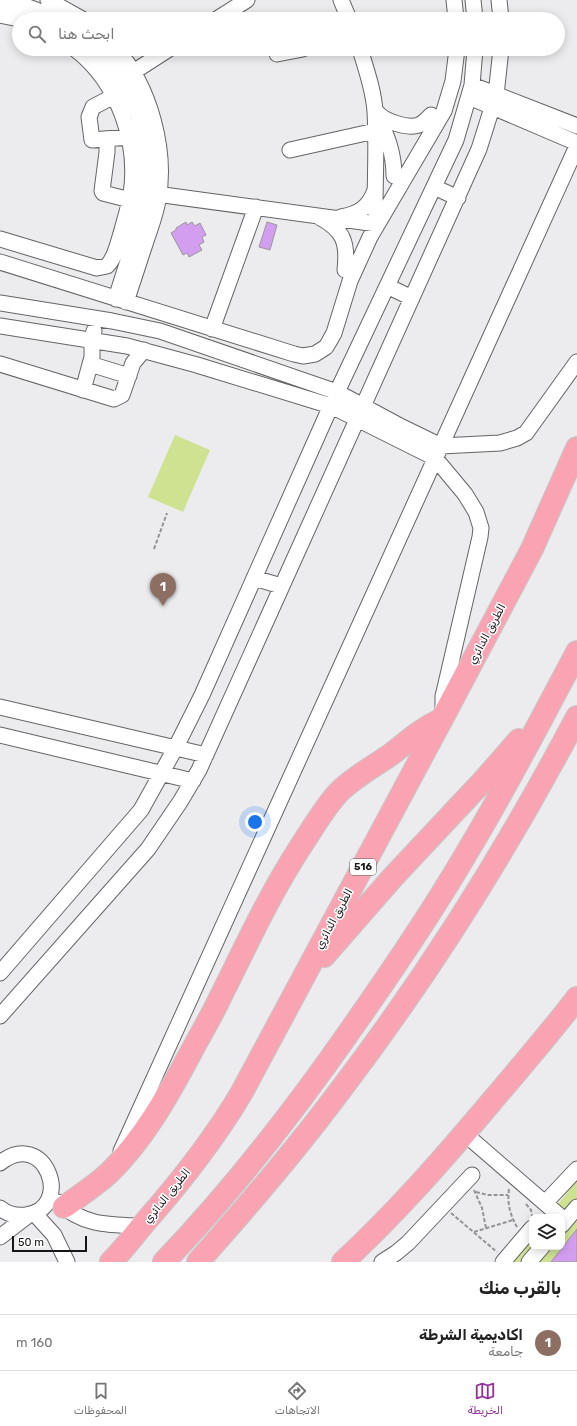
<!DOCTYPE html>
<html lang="ar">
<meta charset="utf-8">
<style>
body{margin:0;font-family:Rubik,"Noto Sans Arabic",sans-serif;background:#f6f6f6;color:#222;direction:rtl}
.controls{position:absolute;right:12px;bottom:12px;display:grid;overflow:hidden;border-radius:8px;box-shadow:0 2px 10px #0003}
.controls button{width:36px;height:36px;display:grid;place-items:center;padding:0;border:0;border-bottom:1px solid #e0e0e0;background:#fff;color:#222;font:20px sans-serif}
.scale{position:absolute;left:12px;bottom:10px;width:75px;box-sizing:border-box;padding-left:4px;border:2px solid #161617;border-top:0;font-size:11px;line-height:14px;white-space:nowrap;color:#161617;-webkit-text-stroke:3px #fff;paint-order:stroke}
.you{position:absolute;left:255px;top:822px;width:14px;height:14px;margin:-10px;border:3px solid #fff;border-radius:50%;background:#1a73e8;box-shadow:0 0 0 6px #1a73e833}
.badge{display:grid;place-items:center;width:26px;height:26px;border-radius:50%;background:#933199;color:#fff;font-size:13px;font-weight:700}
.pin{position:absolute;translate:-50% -33px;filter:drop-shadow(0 1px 2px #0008)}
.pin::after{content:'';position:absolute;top:21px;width:14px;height:12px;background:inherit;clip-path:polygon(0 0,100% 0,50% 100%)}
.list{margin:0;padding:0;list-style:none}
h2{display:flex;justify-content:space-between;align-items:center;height:52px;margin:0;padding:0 16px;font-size:17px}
h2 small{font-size:13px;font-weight:400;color:#767676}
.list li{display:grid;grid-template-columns:26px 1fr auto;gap:12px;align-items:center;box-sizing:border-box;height:56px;padding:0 16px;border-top:1px solid #e0e0e0}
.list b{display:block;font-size:15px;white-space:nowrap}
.list p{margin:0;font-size:13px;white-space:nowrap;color:#767676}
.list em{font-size:13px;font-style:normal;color:#767676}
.icon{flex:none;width:22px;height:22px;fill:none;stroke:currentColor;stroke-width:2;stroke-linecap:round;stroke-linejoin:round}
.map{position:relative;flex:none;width:577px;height:1262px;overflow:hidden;direction:ltr}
.search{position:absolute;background:#fff;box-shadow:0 2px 10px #0003;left:12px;right:12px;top:12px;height:44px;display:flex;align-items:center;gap:10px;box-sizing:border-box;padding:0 14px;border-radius:22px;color:#767676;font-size:15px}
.sheet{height:108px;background:#fff}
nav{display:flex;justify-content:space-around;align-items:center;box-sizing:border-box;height:56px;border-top:1px solid #e0e0e0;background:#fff;font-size:11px;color:#767676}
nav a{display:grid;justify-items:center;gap:2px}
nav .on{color:#933199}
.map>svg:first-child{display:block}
.green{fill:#cfe292}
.building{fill:#d39eef;stroke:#99989a}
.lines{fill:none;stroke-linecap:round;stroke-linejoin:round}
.minor-casing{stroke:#646466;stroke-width:17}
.highway-casing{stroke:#c7c7c7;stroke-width:24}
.path{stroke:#949496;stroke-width:2;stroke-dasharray:4 2;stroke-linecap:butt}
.minor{stroke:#fff;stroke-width:15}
.highway{stroke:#faa4b3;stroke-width:22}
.labels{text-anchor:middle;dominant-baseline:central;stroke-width:3;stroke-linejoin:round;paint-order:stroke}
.shield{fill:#fff;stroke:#5c5c5d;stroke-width:1}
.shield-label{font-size:10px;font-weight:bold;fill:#161617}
.street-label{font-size:11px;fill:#161617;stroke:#fff}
</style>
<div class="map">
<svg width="577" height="1262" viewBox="0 0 577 1262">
<rect width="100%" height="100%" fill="#ececee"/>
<path class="green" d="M175 435 210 450 183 512 148 497Z
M577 1180V1262H510L532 1236V1247H562V1217H548Z"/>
<path class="building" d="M186 222 187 225 192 222 195 226 200 223 206 235 202 237 204 242 199 245 202 250 189 257 187 253 183 255 171 233 176 230V228Z
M267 222 277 225 270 250 259 247Z
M577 1229V1262H551Z"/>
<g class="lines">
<defs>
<path id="minor" d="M48 0 82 19
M341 0 349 19
M454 0 456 19
M473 0 475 19
M499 0 501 19
M0 1C20 3 39 10 57 19
M0 15 19 19
M217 19 247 0
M97 49C135 85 153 142 146 194 140 229 126 264 116 299
M116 49C150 86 167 150 158 200 156 213 151 226 147 238 140 259 133 281 126 302
M360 49C366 69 374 91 375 112 377 145 375 178 375 211
M277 54 303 49
M124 78 169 49
M472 85 577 126
M114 96 93 107 89 117 92 140 129 137
M469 97 577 143
M376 111C383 121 407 129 419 125 424 123 428 118 431 115
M378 116C387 136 394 153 394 176
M107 139V152L102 191 103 193 130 200
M290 150 375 131
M434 187 458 198
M149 193 377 224
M319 217C344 230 348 243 345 270
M341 217C359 214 369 207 375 190
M0 239 97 268 107 266C116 257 118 242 122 230 125 218 129 207 131 194 139 142 118 82 75 49
M0 262 294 354 303 356 315 354 326 347 329 342 334 333 350 281 370 237 444 111 453 81 457 49
M387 286 412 298
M0 303 112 321 160 331 337 392 402 427 441 446 500 443 517 438 526 433 577 362
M0 326 127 346 197 365 331 406 435 458 465 494 476 512 481 528 480 537 445 688 443 696V712
M212 329 256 207
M0 364 114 399 122 395 133 363 144 350
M90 364 129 376
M83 390 92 357V340L94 331
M254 578 281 586
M0 707 206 755
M0 735 193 781
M0 973 141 810 176 747 202 695 337 392 456 140 472 85 475 49
M0 1016 148 849 180 802 199 770 479 149 496 95 501 49
M465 1134 561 1217
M121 1151 577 146
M0 1163C45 1127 75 1208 26 1215 17 1216 7 1214 0 1208
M58 1202C83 1226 110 1225 142 1226
M545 1203 577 1169
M34 1213 54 1235 67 1262
M562 1225 577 1207
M0 1237 30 1214
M382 1262 396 1253 408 1243 472 1175
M503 1262 532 1228
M529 1262 542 1247"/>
<path id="highway" d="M324 956 393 877 484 780 519 740
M64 1207C79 1196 95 1186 109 1173 143 1140 167 1097 189 1056 199 1037 210 1019 219 1000 245 948 269 895 301 846 313 828 324 808 339 792 355 776 375 766 393 753 409 740 423 728 442 719
M111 1262C124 1249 135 1234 147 1220 182 1180 215 1138 242 1092L443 717 532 549 577 448
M164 1262C233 1190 295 1110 352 1028 392 971 431 914 466 854 506 788 541 720 577 652
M198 1262C247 1207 295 1151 339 1092 429 974 508 848 577 717
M343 1262C397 1212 445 1157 492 1101 521 1067 550 1033 577 998"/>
</defs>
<use href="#minor" class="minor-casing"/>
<use href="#highway" class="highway-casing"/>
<path class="path" d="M154 549 167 513
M509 1189C507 1203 510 1215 517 1227
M474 1190 482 1208 486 1228
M476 1192 488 1195H508
M526 1204 531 1210 532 1216
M451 1213 497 1252
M474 1232 513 1220"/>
<use href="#minor" class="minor"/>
<use href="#highway" class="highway"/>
</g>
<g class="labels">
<rect class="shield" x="350" y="859" width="26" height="16" rx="3"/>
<g class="shield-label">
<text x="363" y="867">516</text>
</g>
<g class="street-label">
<text transform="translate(487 634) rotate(-62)">الطريق الدائري</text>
<text transform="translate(334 919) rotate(-62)">الطريق الدائري</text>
<text transform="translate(167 1196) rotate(-51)">الطريق الدائري</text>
</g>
</g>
</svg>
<div class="controls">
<button><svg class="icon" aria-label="layers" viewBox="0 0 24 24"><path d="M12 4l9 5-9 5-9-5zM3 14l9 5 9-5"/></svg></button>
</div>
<div class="scale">50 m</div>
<div class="you"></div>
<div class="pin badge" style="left:163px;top:606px;background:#8d6e63">1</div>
<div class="search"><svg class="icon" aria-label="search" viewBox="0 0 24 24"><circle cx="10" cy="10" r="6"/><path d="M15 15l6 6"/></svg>ابحث هنا</div>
</div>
<section class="sheet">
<h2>بالقرب منك<small></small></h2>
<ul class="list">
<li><span class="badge" style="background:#8d6e63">1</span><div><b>اكاديمية الشرطة</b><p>جامعة</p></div><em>160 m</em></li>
</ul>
</section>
<nav>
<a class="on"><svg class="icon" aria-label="map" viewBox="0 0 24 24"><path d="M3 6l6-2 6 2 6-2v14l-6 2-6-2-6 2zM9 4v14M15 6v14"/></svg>الخريطة</a>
<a><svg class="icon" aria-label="directions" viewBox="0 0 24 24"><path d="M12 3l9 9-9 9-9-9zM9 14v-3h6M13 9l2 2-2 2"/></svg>الاتجاهات</a>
<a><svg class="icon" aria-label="saved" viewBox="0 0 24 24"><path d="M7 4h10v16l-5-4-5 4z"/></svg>المحفوظات</a>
</nav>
